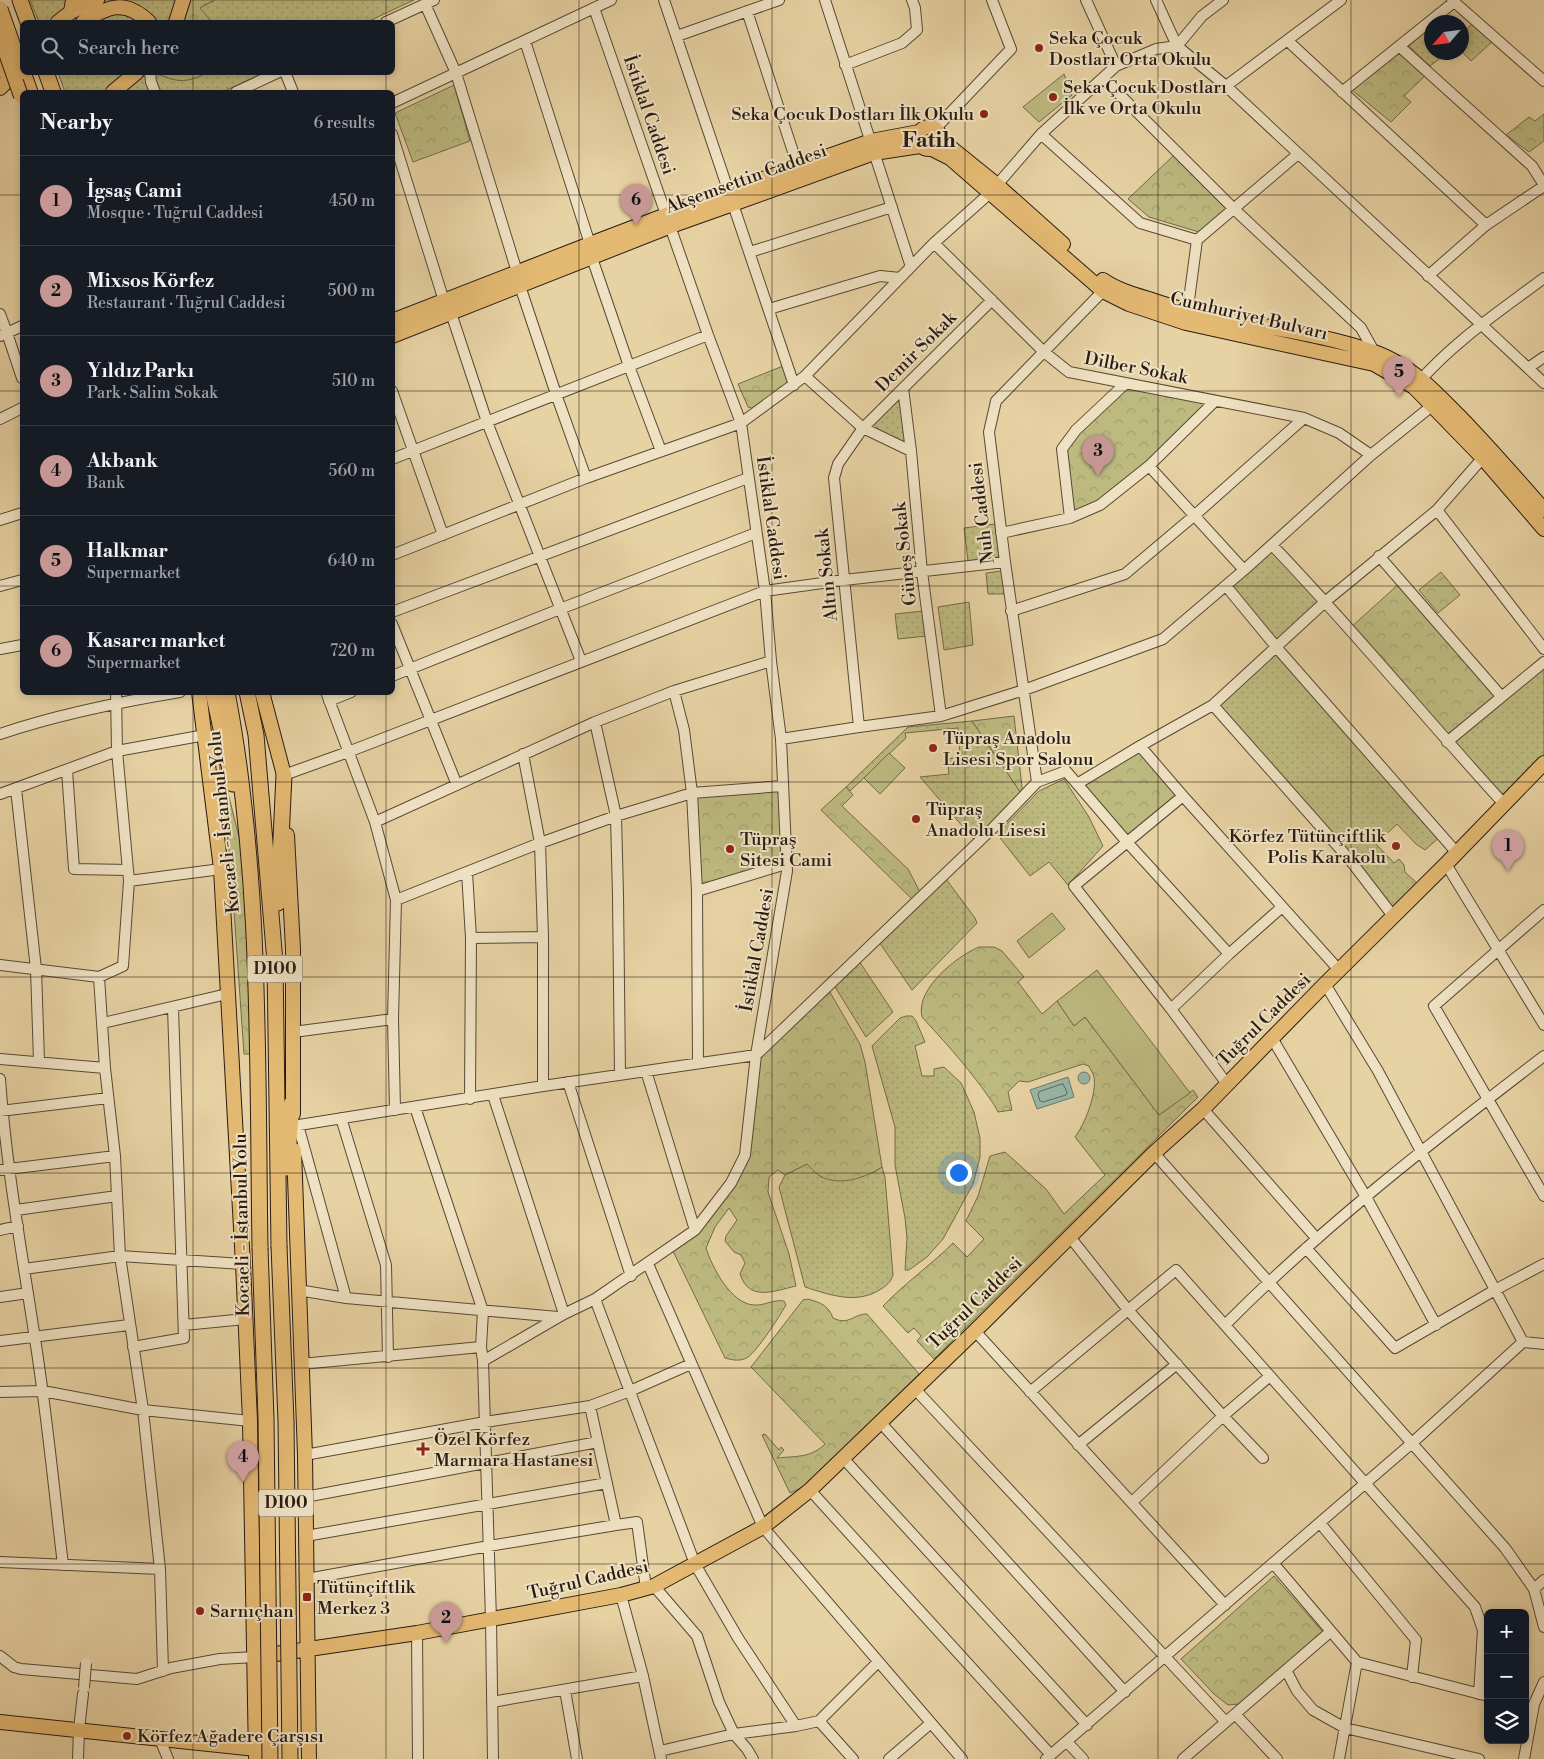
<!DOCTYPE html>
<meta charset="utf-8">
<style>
body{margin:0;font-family:"Libre Bodoni",serif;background:#20242c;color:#f1f3f6}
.controls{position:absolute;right:15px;bottom:15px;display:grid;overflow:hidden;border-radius:8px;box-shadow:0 2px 8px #0003}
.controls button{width:45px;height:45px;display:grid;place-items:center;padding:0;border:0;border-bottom:1px solid #363941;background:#171b24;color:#f1f3f6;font:25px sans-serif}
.compass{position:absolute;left:1424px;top:15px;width:45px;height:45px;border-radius:50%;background:#171b24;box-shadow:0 2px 8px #0003;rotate:242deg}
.you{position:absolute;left:958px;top:1172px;width:18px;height:18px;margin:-12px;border:4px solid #fff;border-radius:50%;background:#1a73e8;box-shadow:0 0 0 8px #1a73e833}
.badge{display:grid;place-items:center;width:32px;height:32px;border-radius:50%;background:#c59692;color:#111;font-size:16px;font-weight:700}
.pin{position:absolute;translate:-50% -41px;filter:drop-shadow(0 1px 2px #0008)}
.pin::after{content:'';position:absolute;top:26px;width:18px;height:15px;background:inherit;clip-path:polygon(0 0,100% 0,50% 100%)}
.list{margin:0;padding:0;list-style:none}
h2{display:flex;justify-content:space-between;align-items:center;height:65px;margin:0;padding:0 20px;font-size:21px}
h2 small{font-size:16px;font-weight:400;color:#9ea1a6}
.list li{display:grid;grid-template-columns:32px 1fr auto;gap:15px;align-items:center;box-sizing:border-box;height:90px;padding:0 20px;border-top:1px solid #363941}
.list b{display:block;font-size:19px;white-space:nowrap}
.list p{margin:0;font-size:16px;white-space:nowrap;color:#9ea1a6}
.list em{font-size:16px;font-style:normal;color:#9ea1a6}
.icon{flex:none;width:28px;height:28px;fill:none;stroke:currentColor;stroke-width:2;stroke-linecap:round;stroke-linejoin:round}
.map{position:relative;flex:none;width:1544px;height:1759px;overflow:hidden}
.search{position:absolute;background:#171b24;box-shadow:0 2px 8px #0003;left:20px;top:20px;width:375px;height:55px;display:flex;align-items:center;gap:12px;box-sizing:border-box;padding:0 18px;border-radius:8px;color:#9ea1a6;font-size:19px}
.panel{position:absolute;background:#171b24;box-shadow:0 2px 8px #0003;left:20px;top:90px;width:375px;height:605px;border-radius:8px}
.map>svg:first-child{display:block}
.grass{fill:url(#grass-dots);stroke:#736a4a}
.forest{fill:url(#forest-crowns);stroke:#736a4a}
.pitch{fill:#bdba80;stroke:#736a4a}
.water{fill:#97b7a8;stroke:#6b786c}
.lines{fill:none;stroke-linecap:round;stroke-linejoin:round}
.shore{stroke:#60685e;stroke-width:1}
.minor-casing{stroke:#584837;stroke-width:12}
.major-casing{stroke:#291a13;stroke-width:16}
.highway-casing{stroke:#291a13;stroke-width:17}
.minor{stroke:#efe2c3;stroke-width:10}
.major{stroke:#e4b972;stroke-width:14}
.highway{stroke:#e4b972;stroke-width:15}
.minor-bridge-casing{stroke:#584837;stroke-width:12;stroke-linecap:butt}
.major-bridge-casing{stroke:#291a13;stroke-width:16;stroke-linecap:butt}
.highway-bridge-casing{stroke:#291a13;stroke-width:17;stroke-linecap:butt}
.minor-bridge{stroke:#efe2c3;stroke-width:10}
.major-bridge{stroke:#e4b972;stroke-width:14}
.highway-bridge{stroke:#e4b972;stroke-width:15}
.grid{fill:none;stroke:#291a13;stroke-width:1;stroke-opacity:0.55}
.poi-dot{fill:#8f2418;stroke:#efe2c3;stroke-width:2}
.labels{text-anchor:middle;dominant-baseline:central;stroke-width:4;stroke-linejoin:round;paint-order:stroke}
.shield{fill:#efe2c3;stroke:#645648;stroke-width:1}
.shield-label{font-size:16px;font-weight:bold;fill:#291a13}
.poi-label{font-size:18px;fill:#291a13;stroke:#efe2c3;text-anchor:start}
.street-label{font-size:18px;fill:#291a13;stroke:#efe2c3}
.district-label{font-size:22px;font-weight:bold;fill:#291a13;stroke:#efe2c3}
</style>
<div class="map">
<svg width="1544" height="1759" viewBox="0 0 1544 1759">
<defs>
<pattern id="grass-dots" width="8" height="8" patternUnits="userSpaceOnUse" patternTransform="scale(1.25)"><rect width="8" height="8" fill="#bdba80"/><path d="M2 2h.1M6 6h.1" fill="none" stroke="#a29f6e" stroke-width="1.8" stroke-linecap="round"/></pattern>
<pattern id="forest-crowns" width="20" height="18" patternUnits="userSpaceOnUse" patternTransform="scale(1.25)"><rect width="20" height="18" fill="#bdba80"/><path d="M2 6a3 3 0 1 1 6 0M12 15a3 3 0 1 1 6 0" fill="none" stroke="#a29f6e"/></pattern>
</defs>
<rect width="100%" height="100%" fill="#e7d2a3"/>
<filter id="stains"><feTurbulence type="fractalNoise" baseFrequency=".004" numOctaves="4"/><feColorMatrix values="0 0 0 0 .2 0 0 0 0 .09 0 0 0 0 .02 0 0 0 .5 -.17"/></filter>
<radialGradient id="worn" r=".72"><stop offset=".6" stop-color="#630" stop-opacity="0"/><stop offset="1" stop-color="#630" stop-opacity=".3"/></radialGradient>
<path class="grass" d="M30 0H175L177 3 176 22H39Z
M215 0H414L367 22H212L199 8Z
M1472 24 1493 41 1471 61 1462 52V33Z
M1431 27 1432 52 1447 53 1430 66 1409 46Z
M58 73H155L195 78 207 73H264L222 92H65Z
M903 388 911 451 863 428Z
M995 524 999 557 968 561 964 528Z
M1272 545 1326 601 1277 648 1442 835 1425 850 1416 844 1397 824 1376 844 1394 863 1399 859 1404 865 1405 872 1418 884 1389 910 1213 705 1277 648 1226 586Z
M1002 571 1006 594H988L986 573Z
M969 602 973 645 944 650 938 607Z
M923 611 927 636 898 639 895 614Z
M1544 662V763L1504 804 1447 742Z
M972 721 1023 796 977 843 920 777 949 774 947 759 960 757 958 728 905 733 906 738 850 791 846 787 908 727Z
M1064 779 1089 817 1103 846 1068 885 1049 862 1030 876 997 834 1039 791Z
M943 875 975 918 977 923 912 990 877 939Z
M857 958 893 1012 866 1037 832 982Z
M906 1016H912L916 1021 925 1042 915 1046 922 1076H934V1069L944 1067 961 1083 974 1112 980 1138V1157L973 1184 943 1239 927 1257 909 1270H905L907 1238 905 1218 895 1165V1127L872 1046 900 1018Z
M807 1164 821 1177 874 1172 882 1167 885 1177 893 1275C890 1283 887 1285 881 1289 857 1305 830 1295 805 1287L779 1187 785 1175Z"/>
<path class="forest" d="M183 0H214L200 8 212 22H176Z
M1398 51 1425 76 1404 96 1411 102 1391 122 1352 90Z
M155 73H207C184 84 177 82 155 73Z
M454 85 470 141 413 162 395 113Z
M1544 114V141L1529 152 1506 135 1529 117 1535 121Z
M1173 156 1226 209 1199 232 1149 217 1128 199Z
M783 366 790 384 757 410 748 407 738 384Z
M1126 383 1215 401 1100 505 1070 518 1062 449Z
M1441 572 1460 595 1438 613 1419 590Z
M1401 582 1501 696 1447 742 1349 629Z
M1014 716 1023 796 972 721Z
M1140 746 1183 796 1127 842 1077 784Z
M218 753 245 861 254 1054H244L231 868Z
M782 786 786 864 697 891 692 793Z
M846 787 853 795 842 806 908 869 922 896 915 902 821 810Z
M979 947H994L1002 951 1024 977 1018 982 1042 1014 1057 1001 1074 1026 1085 1017 1159 1115 1193 1090 1198 1097 934 1359 917 1341 921 1336 914 1328 908 1333 883 1306C905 1283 931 1265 953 1243L967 1257 984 1239 966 1221 978 1196 990 1156 1005 1152 1046 1189 1064 1214 1105 1175 1075 1137C1085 1124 1097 1093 1094 1077 1093 1073 1090 1069 1089 1066L1083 1064 1028 1082 1019 1081 1008 1092 1012 1110 998 1112C993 1102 989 1098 983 1089 964 1063 943 1040 922 1017 915 989 957 956 979 947Z
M827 987 860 1044 865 1062 882 1167C865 1178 841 1186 822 1177 817 1175 811 1168 807 1164L785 1175 778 1170 769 1177 768 1192 789 1254 796 1286C774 1291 749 1302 740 1274L745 1263 741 1255 734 1252 725 1241 726 1236 737 1220 729 1208 715 1227 706 1248C712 1267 731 1304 754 1305 764 1306 774 1299 784 1301L786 1305C779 1317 758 1350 748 1357 741 1362 732 1360 725 1358L671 1247 695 1230 745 1155 756 1055Z
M808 1299C821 1303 828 1305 833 1318 849 1326 853 1314 867 1314L919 1374 805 1486 790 1493 762 1435 765 1434 779 1450 781 1447 784 1450 777 1458C796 1456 811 1458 825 1444L751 1367 803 1300Z
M1274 1576 1323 1632 1239 1704 1228 1705 1214 1694 1181 1659Z"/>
<path class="pitch" d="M1064 74 1072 95 1039 122 1023 107Z
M889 753 905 768 880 794 864 778Z
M1052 913 1065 929 1029 958 1017 941Z
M1097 970 1190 1093 1159 1115 1085 1017 1074 1026 1057 1001Z"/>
<path class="water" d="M1078 1078a6 6 0 1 1 12 0a6 6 0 1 1-12 0Z
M1068 1077 1074 1097 1037 1109 1030 1090Z"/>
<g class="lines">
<path class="shore" d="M1063 1084 1067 1092 1066 1095 1043 1102 1040 1101 1038 1095 1039 1092Z"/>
<defs>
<path id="minor" d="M664 0 794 385
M825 0 911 267
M1086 0 1116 66
M1156 0 1177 46 1202 16 1223 0
M1452 0 1544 81
M425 4 456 73 517 272
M747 11 798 167
M386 22 434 0
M677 36 779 0
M525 41 590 244
M1288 41 1486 225
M1399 46 1532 166 1544 185
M845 65 902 43 917 30 915 8 912 0
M150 72 151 82 155 92
M285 72 293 92
M1104 79 1234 209 1361 328 1376 355
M1226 86 1341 0
M236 92 279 72
M1342 92 1454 2
M392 103 611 0
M935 129 1011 49 992 0
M392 134 444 301
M1041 134 1140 223 1197 240 1298 154
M934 243 1044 352 1069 372 1304 418 1339 433 1371 455
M750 252 892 207
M592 258 629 366 661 451
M1428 276 1486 225 1544 186
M520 286 556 394 586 478
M769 309 880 276 900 278
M451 313 487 422 581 661
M0 314 7 333 22 326
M1187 315 1197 240
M0 336 7 333 22 378
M1528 368 1544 357
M805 376 863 428 911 451
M1417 384C1453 342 1500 311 1544 278
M903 388 911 451 922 572 941 716
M392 391 443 535
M0 419 22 408
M392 459 708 335
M1149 466 1244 570
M1437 510 1487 453
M1070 518 1062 449 1076 430 1126 383
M0 520 22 513
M1001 533 1070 518 1100 505 1149 466 1215 401
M1272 545C1352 628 1426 719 1504 804
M392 555 586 478 741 423 805 376 934 243 990 193 1041 134 1116 66 1156 49 1177 46 1226 86 1544 383
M1379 556 1501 696
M0 586 22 580
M1226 586 1277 648 1457 853
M1011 611 1125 574 1195 515 1304 418
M392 612 748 478
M392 624 457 785
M0 649 22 645
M392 676 560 609 756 533
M674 691 684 730 692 793 697 891 698 1063
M326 692 375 822 396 900 393 1019 395 1110
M329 701 351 692
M1213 705 1350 860 1393 916
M595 722 616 816 618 895 620 1075
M859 727 834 478 838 464 863 428 992 300
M0 734C59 714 119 702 180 692
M781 739 859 727 941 716 1024 690 1163 639 1244 570 1371 455 1433 405
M1447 742 1544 662
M1140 746 1183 796 1339 970
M523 754 540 843 543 937V1086
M67 770 74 869 128 870
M284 775 348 752 765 591 844 580 1005 562
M1037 782 1005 562 989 432 996 401 1103 291 1104 285
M1077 784 1140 746 1213 705 1326 601 1437 510 1544 649
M16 789 36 969 39 1061
M0 794 117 751 205 735
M1183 796 1074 886 1171 1009 1227 1084
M375 822 595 722 674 691 771 661
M1446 864 1544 1025
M467 872 471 938 470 1099
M129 881 221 869
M697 891 786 864
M396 900 540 843 616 816 692 793 782 786
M1544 910 1434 1006 1544 1196
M471 938 543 937
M0 965 99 977 123 966 129 881 117 751 116 692
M1325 984 1378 1071 1523 1342 1544 1344
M1171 1009 1229 954 1282 907
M103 1023 227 994
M293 1032 393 1019
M1272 1038 1366 1197 1436 1325
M0 1059 105 1068
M646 1071 695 1230
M0 1079C6 1166 22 1253 35 1339 47 1414 54 1490 63 1565
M568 1082 631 1276
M493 1095 564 1314
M415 1107 483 1311 481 1347 483 1361
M1203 1109 1317 1239
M0 1111 108 1098
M341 1118 386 1265 388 1357
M298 1125 346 1298
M293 1126 543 1086 756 1055 993 828 1037 782 1066 771 1127 842 1229 954
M1154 1153 1505 1548 1534 1589 1544 1627
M0 1170 115 1156
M16 1210 117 1196
M0 1230 18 1226
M1070 1237 1128 1310 1223 1416 1263 1458
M1306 1248 1395 1348 1495 1290 1544 1264
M648 1264 763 1527 962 1759
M24 1269 120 1256 243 1264
M298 1290 346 1298 558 1317
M0 1297 28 1293
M595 1299 695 1564 738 1638 796 1726
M184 1325 245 1319
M1225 1325C1323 1226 1433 1141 1544 1056
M975 1331 1225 1605
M0 1341 129 1325
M133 1347 184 1338 173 1008
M301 1364 481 1347
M914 1388 1225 1721
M0 1392 43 1391 143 1410 250 1421
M1030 1392 1176 1270 1475 1607 1483 1630 1479 1694
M880 1422 1125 1692
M1078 1445 1177 1364
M305 1455 485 1422 590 1406 630 1391 691 1364
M843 1458 1087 1725
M810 1490 1051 1755
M305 1497 598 1442
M1132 1502 1223 1416 1270 1376
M1320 1523 1416 1640 1412 1677
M616 1525 637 1522 646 1588
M306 1536 607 1483
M0 1562 160 1569 143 1410 120 1256 115 1156 105 1068 99 977
M1273 1563 1357 1662 1488 1696
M160 1569 163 1671
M307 1579 489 1546 616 1525 590 1406
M654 1586 697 1636 719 1702 734 1734 747 1749 753 1759
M1534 1589 1544 1580
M621 1595 643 1676 661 1759
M417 1633 418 1759
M0 1656 14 1667 21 1669 137 1679 171 1668 220 1659 255 1657
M1286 1670 1297 1691 1313 1710 1345 1728 1479 1759
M565 1690 577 1759
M492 1702 643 1676
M1235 1714 1277 1759
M819 1721 853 1759
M160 1739 168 1759
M1067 1742 1083 1759
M660 1751 734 1734 796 1726 819 1721 878 1662
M78 1759 79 1729 83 1694
M493 1759 491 1620 483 1361 564 1314 595 1299 695 1230 731 1183 745 1155 756 1055 787 871 781 739 771 661 765 591 741 423 708 335 594 8
M889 1759 931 1723
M1046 1759 1412 1443 1523 1342
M1183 1759 1330 1632
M1339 1759 1357 1662
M1524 1759 1534 1704 1544 1682"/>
<path id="major" d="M71 12 97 0
M58 22 71 12 73 0
M83 22C109 5 126 0 149 22
M176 22 183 0
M0 70 22 49
M0 88 20 68
M113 92 137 72
M918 138a11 11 0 1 1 22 0a11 11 0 1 1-22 0Z
M940 139 997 185 1063 244
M932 149 950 158 1103 291 1129 304 1186 323 1374 364 1414 387 1482 457 1544 529
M1103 280C1117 290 1136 295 1152 300 1225 325 1304 327 1377 353 1413 367 1434 391 1460 417 1489 447 1517 479 1544 510
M392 321 590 244 729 191 871 141 919 132
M392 336 671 226 733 204 874 153 920 146
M199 692 221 869 243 1264 250 1421 256 1759
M262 692 284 775V786
M287 835 293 949V1114
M294 1150 305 1455 309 1759
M255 1657 417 1633 621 1595 654 1586 763 1527 810 1490 975 1331 1154 1153 1203 1109 1325 984 1446 864 1544 763
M0 1722 256 1749"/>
<path id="highway" d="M20 0 28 22
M23 72 30 92
M46 72 53 92
M213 692 233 784
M227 692C262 875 257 1063 260 1248
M247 692 256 735 275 962 279 1246
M278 903 284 775
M287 1168 292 1103"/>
</defs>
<use href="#minor" class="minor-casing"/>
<use href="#major" class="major-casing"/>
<use href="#highway" class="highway-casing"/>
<use href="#minor" class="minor"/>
<use href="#major" class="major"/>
<use href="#highway" class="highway"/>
<defs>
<path id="minor-bridge" d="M84 1688 86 1663"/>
<path id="major-bridge" d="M0 36 21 96"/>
<path id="highway-bridge" d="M0 9 22 72
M279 1246 286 1421 290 1759
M260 1248 266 1418 270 1759"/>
</defs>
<use href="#minor-bridge" class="minor-bridge-casing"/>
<use href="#major-bridge" class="major-bridge-casing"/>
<use href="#highway-bridge" class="highway-bridge-casing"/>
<use href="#minor-bridge" class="minor-bridge"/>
<use href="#major-bridge" class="major-bridge"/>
<use href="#highway-bridge" class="highway-bridge"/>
</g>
<path class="grid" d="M193 0V22M386 0V22M579 0V1759M772 0V1759M965 0V1759M1158 0V1759M1351 0V1759M193 72V92M386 72V92M0 195H22M392 195H1544M0 391H22M392 391H1544M0 586H22M392 586H1544M193 692V1759M386 692V1759M0 782H1544M0 977H1544M0 1173H1544M0 1368H1544M0 1564H1544"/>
<g class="poi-dot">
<circle cx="1039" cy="48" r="5"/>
<circle cx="1053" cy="97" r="5"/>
<circle cx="984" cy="114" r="5"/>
<circle cx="933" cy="748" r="5"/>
<circle cx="916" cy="819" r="5"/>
<circle cx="1396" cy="846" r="5"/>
<circle cx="730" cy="849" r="5"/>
<path d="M420.5 1441.5h5v5h5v5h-5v5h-5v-5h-5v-5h5z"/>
<rect x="302" y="1592" width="10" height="10" rx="2.5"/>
<circle cx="200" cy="1611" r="5"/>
<circle cx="127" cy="1736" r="5"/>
</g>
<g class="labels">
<g class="shield">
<rect x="247.5" y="955.5" width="55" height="27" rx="4"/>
<rect x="258.5" y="1489.5" width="55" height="27" rx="4"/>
</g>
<g class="shield-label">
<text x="275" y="969">D100</text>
<text x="286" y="1503">D100</text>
</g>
<g class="poi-label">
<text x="1049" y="38">Seka Çocuk<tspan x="1049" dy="21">Dostları Orta Okulu</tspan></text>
<text x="1063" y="87">Seka Çocuk Dostları<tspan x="1063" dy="21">İlk ve Orta Okulu</tspan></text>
<text x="974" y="114" text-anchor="end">Seka Çocuk Dostları İlk Okulu</text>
<text x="943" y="738">Tüpraş Anadolu<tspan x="943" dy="21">Lisesi Spor Salonu</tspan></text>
<text x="926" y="809">Tüpraş<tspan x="926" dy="21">Anadolu Lisesi</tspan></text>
<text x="1386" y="836" text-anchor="end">Körfez Tütünçiftlik<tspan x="1386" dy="21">Polis Karakolu</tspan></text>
<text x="740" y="839">Tüpraş<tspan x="740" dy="21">Sitesi Cami</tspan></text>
<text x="434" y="1439">Özel Körfez<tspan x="434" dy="21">Marmara Hastanesi</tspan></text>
<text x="317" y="1587">Tütünçiftlik<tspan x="317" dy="21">Merkez 3</tspan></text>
<text x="210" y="1611">Sarnıçhan</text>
<text x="137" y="1736">Körfez Ağadere Çarşısı</text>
</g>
<g class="street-label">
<text transform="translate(649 115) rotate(71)">İstiklal Caddesi</text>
<text transform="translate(746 179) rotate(-20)">Akşemsettin Caddesi</text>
<text transform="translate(1249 316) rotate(13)">Cumhuriyet Bulvarı</text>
<text transform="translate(916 352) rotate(-45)">Demir Sokak</text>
<text transform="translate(1136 368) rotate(11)">Dilber Sokak</text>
<text transform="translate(982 513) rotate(-97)">Nuh Caddesi</text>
<text transform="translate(771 518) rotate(82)">İstiklal Caddesi</text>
<text transform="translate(905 554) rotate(-96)">Güneş Sokak</text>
<text transform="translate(827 575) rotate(-96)">Altın Sokak</text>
<text transform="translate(224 822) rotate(-96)">Kocaeli - İstanbul Yolu</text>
<text transform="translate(757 950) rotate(-80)">İstiklal Caddesi</text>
<text transform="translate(1264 1020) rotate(-45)">Tuğrul Caddesi</text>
<text transform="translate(242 1225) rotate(-91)">Kocaeli - İstanbul Yolu</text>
<text transform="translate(975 1303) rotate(-44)">Tuğrul Caddesi</text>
<text transform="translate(588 1580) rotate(-13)">Tuğrul Caddesi</text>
</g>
<g class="district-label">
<text x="929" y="140">Fatih</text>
</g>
</g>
<rect width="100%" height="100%" filter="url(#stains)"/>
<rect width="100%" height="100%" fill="url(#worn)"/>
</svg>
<div class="controls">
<button>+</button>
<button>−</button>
<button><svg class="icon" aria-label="layers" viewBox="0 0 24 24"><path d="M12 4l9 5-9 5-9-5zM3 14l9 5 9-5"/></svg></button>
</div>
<svg class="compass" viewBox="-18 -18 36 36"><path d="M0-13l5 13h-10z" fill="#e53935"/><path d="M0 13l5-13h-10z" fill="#9ea1a6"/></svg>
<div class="you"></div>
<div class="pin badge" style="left:1508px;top:871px">1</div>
<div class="pin badge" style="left:446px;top:1643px">2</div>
<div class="pin badge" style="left:1098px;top:476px">3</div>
<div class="pin badge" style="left:243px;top:1482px">4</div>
<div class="pin badge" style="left:1399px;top:397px">5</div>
<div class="pin badge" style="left:636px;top:225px">6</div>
<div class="search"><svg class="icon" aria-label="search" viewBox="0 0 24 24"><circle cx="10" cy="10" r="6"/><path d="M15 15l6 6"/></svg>Search here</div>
<section class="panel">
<h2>Nearby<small>6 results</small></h2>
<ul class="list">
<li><span class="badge">1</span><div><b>İgsaş Cami</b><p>Mosque · Tuğrul Caddesi</p></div><em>450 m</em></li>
<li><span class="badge">2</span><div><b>Mixsos Körfez</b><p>Restaurant · Tuğrul Caddesi</p></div><em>500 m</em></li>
<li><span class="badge">3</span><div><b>Yıldız Parkı</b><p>Park · Salim Sokak</p></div><em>510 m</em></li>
<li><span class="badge">4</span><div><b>Akbank</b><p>Bank</p></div><em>560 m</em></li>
<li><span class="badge">5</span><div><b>Halkmar</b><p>Supermarket</p></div><em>640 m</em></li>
<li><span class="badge">6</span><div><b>Kasarcı market</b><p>Supermarket</p></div><em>720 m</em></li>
</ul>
</section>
</div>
